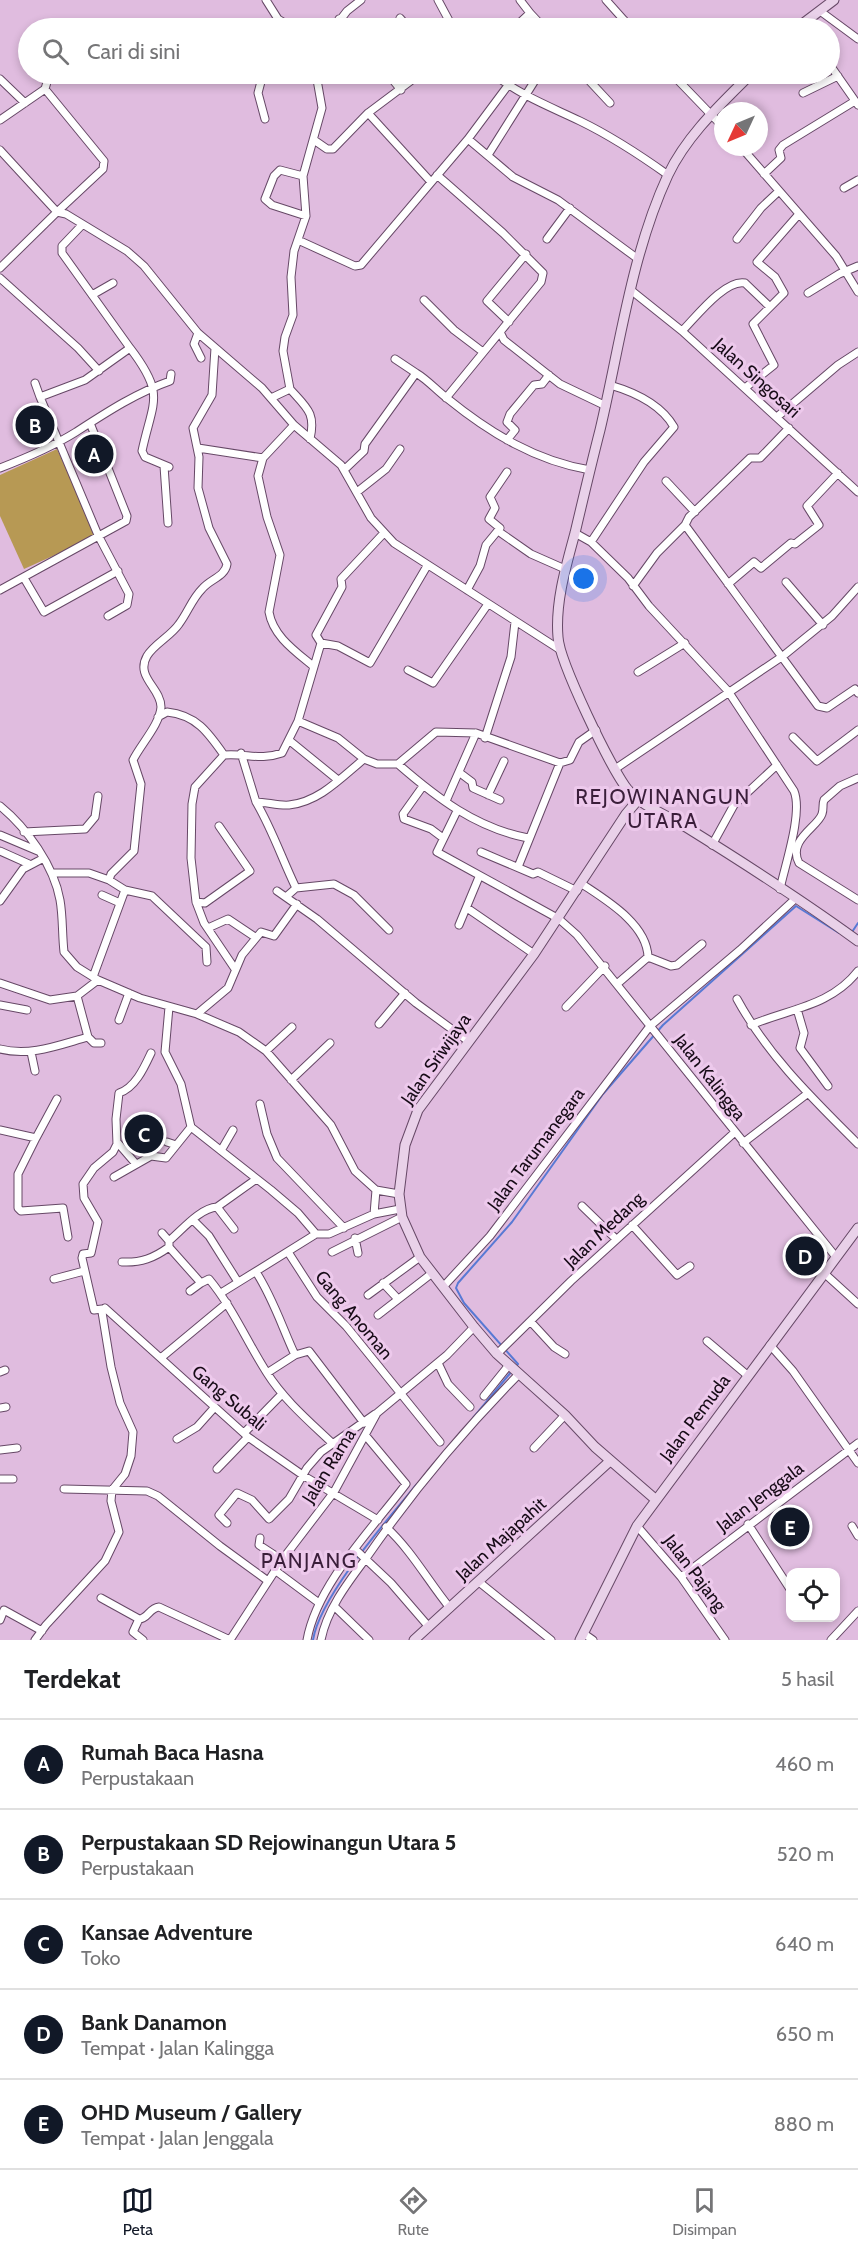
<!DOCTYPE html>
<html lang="id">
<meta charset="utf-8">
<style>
body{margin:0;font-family:Cabin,sans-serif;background:#f2f2f2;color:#202124}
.controls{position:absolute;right:18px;bottom:18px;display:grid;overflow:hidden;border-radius:12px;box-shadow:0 3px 9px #0003}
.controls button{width:54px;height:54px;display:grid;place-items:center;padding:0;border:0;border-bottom:2px solid #e0e0e0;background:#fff;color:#202124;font:30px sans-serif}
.compass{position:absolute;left:714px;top:102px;width:54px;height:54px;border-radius:50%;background:#fff;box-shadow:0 3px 9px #0003;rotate:226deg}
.you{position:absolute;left:584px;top:579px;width:21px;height:21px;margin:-15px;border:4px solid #fff;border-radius:50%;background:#1a73e8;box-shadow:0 0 0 9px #1a73e833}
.badge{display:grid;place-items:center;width:39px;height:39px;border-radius:50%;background:#111827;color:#fff;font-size:20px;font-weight:700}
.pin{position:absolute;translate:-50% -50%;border:3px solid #fff;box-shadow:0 2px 6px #0006}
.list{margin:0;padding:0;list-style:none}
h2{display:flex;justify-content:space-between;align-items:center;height:78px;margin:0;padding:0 24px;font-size:26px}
h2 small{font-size:20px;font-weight:400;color:#757577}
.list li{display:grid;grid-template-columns:39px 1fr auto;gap:18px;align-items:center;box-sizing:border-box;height:90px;padding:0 24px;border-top:2px solid #e0e0e0}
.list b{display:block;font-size:22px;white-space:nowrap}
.list p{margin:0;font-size:20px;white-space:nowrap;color:#757577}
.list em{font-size:20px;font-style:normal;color:#757577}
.icon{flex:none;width:33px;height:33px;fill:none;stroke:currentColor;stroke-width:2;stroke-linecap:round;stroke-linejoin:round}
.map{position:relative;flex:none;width:858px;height:1640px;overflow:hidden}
.search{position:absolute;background:#fff;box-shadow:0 3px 9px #0003;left:18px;right:18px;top:18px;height:66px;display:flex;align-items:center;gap:15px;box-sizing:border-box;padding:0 21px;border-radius:33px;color:#757577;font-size:22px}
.sheet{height:528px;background:#fff}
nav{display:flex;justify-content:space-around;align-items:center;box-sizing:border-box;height:84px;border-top:2px solid #e0e0e0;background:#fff;font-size:16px;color:#757577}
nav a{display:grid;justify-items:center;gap:3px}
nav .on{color:#111827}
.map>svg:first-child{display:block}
.green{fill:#b79954}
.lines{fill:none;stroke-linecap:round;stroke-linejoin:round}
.stream{stroke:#5879d4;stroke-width:2}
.street-casing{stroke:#664866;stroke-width:9}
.secondary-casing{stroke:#664866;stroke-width:11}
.street{stroke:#fff;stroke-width:7}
.secondary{stroke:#e9d1e9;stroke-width:9}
.labels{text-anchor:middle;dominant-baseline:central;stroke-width:6;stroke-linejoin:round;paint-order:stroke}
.street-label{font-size:18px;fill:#170b17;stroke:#edc9ec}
.quarter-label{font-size:21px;letter-spacing:1.5px;fill:#3a1e3a;stroke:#edc9ec}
</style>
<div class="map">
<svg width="858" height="1640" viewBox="0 0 858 1640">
<rect width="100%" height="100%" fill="#e0bcdf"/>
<path class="green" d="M57 449 97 536 24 569 0 516V475Z"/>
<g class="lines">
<path class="stream" d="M852 932 858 923
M516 1367 518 1364 464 1303 456 1288 458 1283 512 1222 603 1094 663 1025 796 906 839 933
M473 1418 512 1371
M313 1640C320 1596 388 1519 417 1484"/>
<defs>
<path id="street" d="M266 0 278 19 293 28
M438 0 453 28
M520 0 530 13
M606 0 631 28
M820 11 858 39
M400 18 409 28
M339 19 348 28
M334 28 347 11 361 0
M514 28 530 13 544 28
M616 28 624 20
M830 65 858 105
M263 74 258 93 265 119
M388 74 401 90
M494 74C519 95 551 107 580 121 611 136 640 155 668 175
M583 74 610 103
M672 74 723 127
M0 79 25 103
M803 93 838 76
M368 113 420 74
M0 120 45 89 47 82 42 74
M468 139 513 177 558 200 638 259
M314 140 327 149H333L368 113 431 182
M741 147 836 256 858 292
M0 150 57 212 103 169 104 161 45 89
M488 155 539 74
M764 174 781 158 779 150 783 145 855 101
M437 175 503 233 543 273 541 282 500 332 504 340 560 384 606 406
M303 176 280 170 274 176 265 199 272 205 306 216
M844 188 858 180
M82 225 62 246V253L130 348 85 380 40 397 98 535 129 594 127 605 108 616
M547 239 570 208
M737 239 761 208 779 191
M298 240 355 266 361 265 468 139 509 84
M0 268 57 212 66 214 127 251 144 266 198 333 262 388 294 425 341 465 371 518 394 543 559 649
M0 278 78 348 99 371
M632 291 682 331 858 492
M808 293 839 274 858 266
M92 295 113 283
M424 300 454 330 483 352
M509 322 487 301 526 254
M682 331C696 317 725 279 745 283L770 307
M198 333 194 344 201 358
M130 348C166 395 153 400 142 451L145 457 169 467
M395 359 416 373
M35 383 40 397
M745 388 774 365 753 324 784 293 775 277 757 262 799 214
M290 389C307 408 316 413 310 439
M271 398 290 389 283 351 285 337 293 315 291 277 294 251 306 216 303 176 322 108 316 74
M446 398 500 332
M777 417 838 365 858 352
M294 425 263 458 258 476 267 517 280 555 269 612C273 636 295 651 313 666
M507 440 515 430 507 422 510 414 534 385 542 384 549 375
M198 448 263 458
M164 466 168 523
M0 468C26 458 52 447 76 432 107 412 136 393 170 381L171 374
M344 470 364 451 365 444 416 373C428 380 437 391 448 399 490 433 536 461 590 470
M666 481 695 512
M357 492 386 469 400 449
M685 525 818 706 827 708 855 689 858 693
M498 531 531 554 565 569
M575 533 591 542 628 578 649 606 728 691 794 791C803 813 785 865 780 889
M591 542 644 462 674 427C661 404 634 392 610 385
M427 566 370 663 338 646 321 643 298 721 338 738 364 759 377 764H398L436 732 476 733 560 763 518 867
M24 578 44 612 118 571
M786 582 823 625
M728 584 754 562 761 568 791 543 795 544 819 525 807 506 838 473
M633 586 657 553 685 525 689 517 750 458H760L789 428
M0 590 126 521 127 516 90 423
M467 590 480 566 486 545 500 528 489 519 495 508 490 497 507 472
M321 643 316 635 342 587 341 579 383 534
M408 670 433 683 488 604
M638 672 685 643
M158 717 167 712C196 715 208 732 224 755
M793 737 817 761 858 730
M485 738 511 657 515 622
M290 741 338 780
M241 753 256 802C266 802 279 806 289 805 319 802 341 778 364 759
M560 763 570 760 579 742 596 730
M398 764C437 798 476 828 528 838
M615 769 783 656 832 616 858 587
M460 773 472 782 473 788 500 800
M858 778 840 786 824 800C822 805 824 808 822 814 818 827 787 840 799 863L858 900
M423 786 403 814 404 819 431 829 443 838
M488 795 504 761
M446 801 476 733
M256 802C272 829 282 859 296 888L287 896
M0 806C27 828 54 866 60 900 63 917 62 934 64 952L77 967 98 980 140 998 197 1014 239 1032 266 1051 331 1125 355 1171 376 1190 399 1194
M457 811 437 852 559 919 577 935 836 1257
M24 832 85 829 95 817 98 796
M0 835 38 851
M712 845 734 805 777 765
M0 851 29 864
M481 852 533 874 538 872 577 891
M52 873H89L109 880
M582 884C606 900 647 924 648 957
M296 888 334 884 354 895 389 930
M277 891 317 919 416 1003 468 1041
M102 895 120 903
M0 901 23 869 42 859
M196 902 205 903 250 871 219 826
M467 908 534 954
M459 925 479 877
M208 928 228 919 255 937
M207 962 206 947 152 896 125 890 109 880 111 874 134 851 141 784 133 760C141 744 160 724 161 707 161 688 135 677 147 656 154 644 171 636 179 624 188 612 192 599 202 589 210 579 225 577 227 564L209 528 198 488 199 457 193 428 212 395 215 348
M235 969 204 923 196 902 191 858 192 804 195 787 224 755C247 753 259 761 282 753L298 721
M93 977 125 890
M98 980 77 996 88 1037 94 1043H101
M0 983 50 1000 77 996
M617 984 648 957 671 966 677 965 702 944
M737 999C768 1056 813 1099 858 1144
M0 1005 27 1010
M169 1007 165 1052 181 1084 191 1127 271 1190 298 1213 316 1234
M566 1007 605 966
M797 1009 804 1033 800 1048 828 1086
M197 1014 228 988 242 955 261 932 274 936 297 904
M119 1020 129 993
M379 1024 405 993
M751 1025C789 1009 831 1006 858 971
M0 1049C30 1057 59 1045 88 1037
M266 1051 292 1027
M31 1052 35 1071
M291 1080 330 1043
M260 1104 267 1134 277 1158 344 1228
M0 1130 36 1138 57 1099
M36 1138 18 1174V1208L21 1211 63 1208 68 1237
M142 1138 151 1156 166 1158 191 1127
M117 1142 136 1164
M167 1142 176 1145
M743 1143 807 1094
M222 1149 233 1130
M114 1177 151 1156
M582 1206 616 1239
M217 1207 234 1229
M374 1214 400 1209
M193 1220 209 1236 238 1282
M632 1225 677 1275 690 1266
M162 1233 169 1241
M355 1238 358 1253
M169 1247 201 1283 209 1279C233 1308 247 1342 267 1373 284 1400 310 1422 333 1444
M288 1252 317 1297 346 1326 440 1442
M332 1252 402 1217
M122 1262C141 1263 154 1258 169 1247V1241C182 1230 200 1208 217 1207L255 1180
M256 1272C273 1298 282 1327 295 1355
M824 1273 858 1304
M54 1279 84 1271
M383 1283 397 1298
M443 1287 490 1236 650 1026 740 950 795 899
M190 1291 201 1283
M221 1293 316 1234H329L374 1214 376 1190
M368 1295 420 1257
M102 1309 94 1310 82 1258 83 1254 91 1253 98 1222 84 1198 83 1184 94 1168 113 1152 117 1144 116 1119 119 1093C135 1088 144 1068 151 1053
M378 1315 431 1274
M531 1322 554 1347 565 1354
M707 1341 747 1375
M770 1345 793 1371 858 1463
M497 1354 571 1281 735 1132
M162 1357 227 1303
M438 1363 448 1384 470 1407
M0 1372 5 1370
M267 1373 295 1355 309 1351 364 1423
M484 1396 509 1365
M0 1408 6 1407
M244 1433 282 1394
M177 1439 197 1427 214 1408
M534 1448 565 1415
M0 1450 17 1448
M217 1469 248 1437
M0 1479H13
M64 1489 147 1491 158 1496 220 1546 268 1581
M227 1523 219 1515 237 1493 252 1500 269 1519 289 1499 307 1468 321 1452 375 1414
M748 1524 790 1589
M637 1526 681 1577 725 1640
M852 1526 858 1536
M386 1527C412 1551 428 1581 450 1608
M260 1538 259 1545 282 1560
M356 1550 391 1583 429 1627
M276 1571 319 1603
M681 1577 858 1443
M479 1582 551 1640
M101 1598 139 1619C148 1619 149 1608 159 1607L230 1640
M335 1607 369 1640
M139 1619 133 1632 143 1640
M0 1620 4 1610 42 1631
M583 1633 593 1640
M35 1640 46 1625 105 1561 119 1532 111 1501 112 1490 125 1474 131 1456 133 1432 120 1403 111 1367 102 1312 105 1308 248 1437 304 1476 378 1520
M230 1640 282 1560 334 1492 377 1413 447 1355 474 1327
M307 1640C317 1584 373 1528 406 1484L366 1436
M321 1640C327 1609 349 1581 367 1557 412 1492 464 1430 519 1374
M831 1640 858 1611"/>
<path id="secondary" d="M797 28 834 0
M751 74C721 104 687 135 668 175 631 255 620 346 600 430 591 465 583 499 575 533 566 566 555 603 558 637 559 661 612 771 628 790 643 807 667 815 686 827 744 863 803 901 858 941
M638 800 626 814 534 954 418 1110 405 1145 399 1194 402 1217 420 1257 474 1327 497 1354 565 1415 595 1447 655 1499
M414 1640 610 1461
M580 1640 637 1526 858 1228"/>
</defs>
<use href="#street" class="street-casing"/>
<use href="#secondary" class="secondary-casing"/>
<use href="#street" class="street"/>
<use href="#secondary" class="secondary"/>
</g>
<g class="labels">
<g class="street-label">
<text transform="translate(757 378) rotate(42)">Jalan Singosari</text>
<text transform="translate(436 1059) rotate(-55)">Jalan Sriwijaya</text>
<text transform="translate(710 1077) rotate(52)">Jalan Kalingga</text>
<text transform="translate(536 1149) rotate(-53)">Jalan Tarumanegara</text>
<text transform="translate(604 1230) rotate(-43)">Jalan Medang</text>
<text transform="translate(354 1315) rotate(50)">Gang Anoman</text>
<text transform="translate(229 1398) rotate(40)">Gang Subali</text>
<text transform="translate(695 1418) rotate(-53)">Jalan Pemuda</text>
<text transform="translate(329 1466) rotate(-58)">Jalan Rama</text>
<text transform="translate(760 1497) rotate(-37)">Jalan Jenggala</text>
<text transform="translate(501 1539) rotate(-42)">Jalan Majapahit</text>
<text transform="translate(695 1573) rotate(53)">Jalan Pajang</text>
</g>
<g class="quarter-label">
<text x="663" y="796">REJOWINANGUN<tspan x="663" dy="24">UTARA</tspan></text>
<text x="309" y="1560">PANJANG</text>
</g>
</g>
</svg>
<div class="controls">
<button><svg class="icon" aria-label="locate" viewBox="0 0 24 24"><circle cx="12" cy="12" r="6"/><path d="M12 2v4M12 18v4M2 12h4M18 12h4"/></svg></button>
</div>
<svg class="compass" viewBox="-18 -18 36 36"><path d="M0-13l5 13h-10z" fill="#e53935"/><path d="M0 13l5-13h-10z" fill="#757577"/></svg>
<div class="you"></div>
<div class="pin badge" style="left:94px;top:454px">A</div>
<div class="pin badge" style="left:35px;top:425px">B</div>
<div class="pin badge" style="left:144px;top:1134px">C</div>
<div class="pin badge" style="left:805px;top:1256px">D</div>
<div class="pin badge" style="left:790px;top:1527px">E</div>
<div class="search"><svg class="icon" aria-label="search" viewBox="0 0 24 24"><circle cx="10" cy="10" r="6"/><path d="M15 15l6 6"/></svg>Cari di sini</div>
</div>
<section class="sheet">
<h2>Terdekat<small>5 hasil</small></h2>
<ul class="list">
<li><span class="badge">A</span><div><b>Rumah Baca Hasna</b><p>Perpustakaan</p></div><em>460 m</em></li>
<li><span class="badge">B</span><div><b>Perpustakaan SD Rejowinangun Utara 5</b><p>Perpustakaan</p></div><em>520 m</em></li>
<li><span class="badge">C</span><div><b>Kansae Adventure</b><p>Toko</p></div><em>640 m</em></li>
<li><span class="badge">D</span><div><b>Bank Danamon</b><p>Tempat · Jalan Kalingga</p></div><em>650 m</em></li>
<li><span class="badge">E</span><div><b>OHD Museum / Gallery</b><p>Tempat · Jalan Jenggala</p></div><em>880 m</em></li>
</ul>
</section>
<nav>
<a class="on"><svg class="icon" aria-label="map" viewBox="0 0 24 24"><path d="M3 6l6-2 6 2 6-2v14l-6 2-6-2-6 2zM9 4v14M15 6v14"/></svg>Peta</a>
<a><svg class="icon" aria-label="directions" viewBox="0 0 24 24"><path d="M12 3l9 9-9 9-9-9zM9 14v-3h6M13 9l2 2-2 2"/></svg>Rute</a>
<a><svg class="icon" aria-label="saved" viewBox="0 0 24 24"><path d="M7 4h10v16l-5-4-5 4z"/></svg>Disimpan</a>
</nav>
